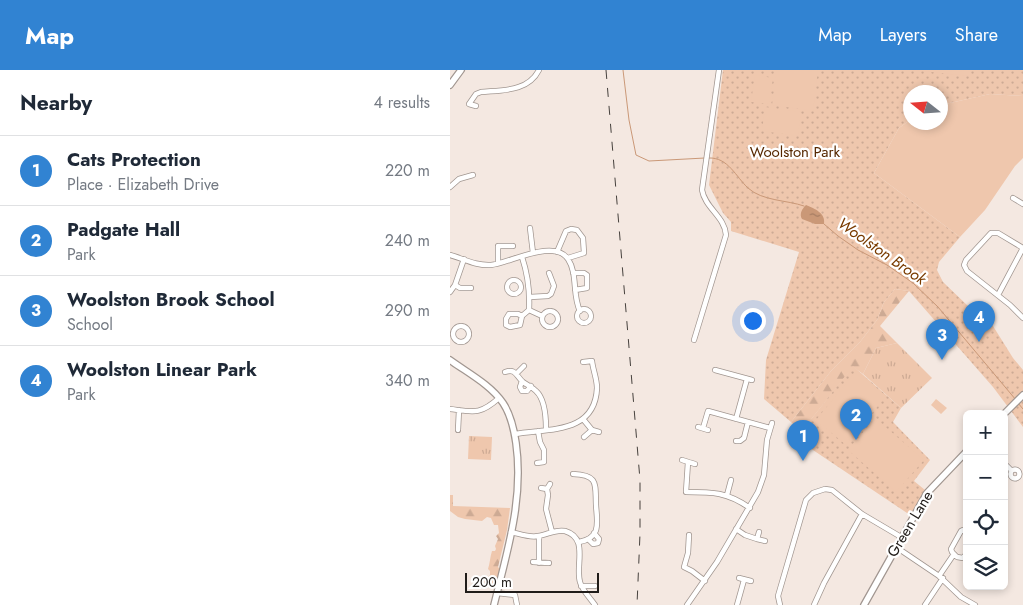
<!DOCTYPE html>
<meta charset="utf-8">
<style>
body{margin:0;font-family:Jost,sans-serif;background:#f2f2f3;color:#1f2937}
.controls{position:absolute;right:15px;bottom:15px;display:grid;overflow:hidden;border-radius:8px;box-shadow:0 2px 8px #0003}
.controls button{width:45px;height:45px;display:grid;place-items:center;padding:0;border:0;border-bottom:1px solid #e0e1e3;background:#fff;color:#1f2937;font:25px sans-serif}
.compass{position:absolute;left:453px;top:15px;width:45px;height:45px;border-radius:50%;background:#fff;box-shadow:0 2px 8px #0003;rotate:287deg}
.scale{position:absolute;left:15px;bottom:12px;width:134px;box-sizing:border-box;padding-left:5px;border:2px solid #201c19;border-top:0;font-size:14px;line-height:18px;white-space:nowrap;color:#201c19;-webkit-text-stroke:4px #fff;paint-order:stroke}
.you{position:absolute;left:302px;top:250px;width:18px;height:18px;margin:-12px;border:4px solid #fff;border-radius:50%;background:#1a73e8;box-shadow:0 0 0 8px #1a73e833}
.badge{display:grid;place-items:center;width:32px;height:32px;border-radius:50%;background:#3183d2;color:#fff;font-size:16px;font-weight:700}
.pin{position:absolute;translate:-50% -41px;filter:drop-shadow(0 1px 2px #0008)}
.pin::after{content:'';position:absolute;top:26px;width:18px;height:15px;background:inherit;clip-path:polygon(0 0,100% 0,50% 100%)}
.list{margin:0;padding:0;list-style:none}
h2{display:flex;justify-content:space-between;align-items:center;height:65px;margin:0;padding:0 20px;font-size:21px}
h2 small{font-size:16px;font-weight:400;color:#747a83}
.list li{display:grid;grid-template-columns:32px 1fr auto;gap:15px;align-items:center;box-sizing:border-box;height:70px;padding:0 20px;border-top:1px solid #e0e1e3}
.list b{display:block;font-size:19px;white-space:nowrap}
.list p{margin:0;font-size:16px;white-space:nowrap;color:#747a83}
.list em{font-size:16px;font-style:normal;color:#747a83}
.icon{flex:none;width:28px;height:28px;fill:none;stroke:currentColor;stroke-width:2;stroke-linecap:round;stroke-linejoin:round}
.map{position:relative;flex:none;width:573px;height:535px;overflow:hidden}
header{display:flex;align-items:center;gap:30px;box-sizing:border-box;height:70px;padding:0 25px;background:#3183d2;color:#fff}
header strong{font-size:24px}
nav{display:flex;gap:28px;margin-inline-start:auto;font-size:18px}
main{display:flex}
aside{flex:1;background:#fff}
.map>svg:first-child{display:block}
.grass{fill:url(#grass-tufts)}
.forest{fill:url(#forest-firs)}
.park{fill:url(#park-dots)}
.pitch{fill:#efc7ad}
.water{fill:url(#water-ripples)}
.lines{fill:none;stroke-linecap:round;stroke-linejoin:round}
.stream{stroke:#ca9877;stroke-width:1}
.minor-casing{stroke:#a19690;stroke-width:6}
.tertiary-casing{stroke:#a19690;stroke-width:8}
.minor{stroke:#fff;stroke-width:4.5}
.tertiary{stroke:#fff;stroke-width:5.5}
.rail{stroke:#46413d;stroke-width:1;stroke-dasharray:9 9;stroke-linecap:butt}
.labels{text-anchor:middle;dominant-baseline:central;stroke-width:4.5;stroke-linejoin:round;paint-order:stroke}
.park-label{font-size:15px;fill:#562800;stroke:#fff}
.street-label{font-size:15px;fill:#201c19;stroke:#fff}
.water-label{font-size:16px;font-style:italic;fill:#793b00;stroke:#fff}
</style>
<header>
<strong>Map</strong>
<nav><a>Map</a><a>Layers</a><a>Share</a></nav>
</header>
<main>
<aside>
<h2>Nearby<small>4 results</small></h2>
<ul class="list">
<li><span class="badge">1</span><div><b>Cats Protection</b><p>Place · Elizabeth Drive</p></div><em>220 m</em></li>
<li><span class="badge">2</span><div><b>Padgate Hall</b><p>Park</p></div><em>240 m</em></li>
<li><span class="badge">3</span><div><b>Woolston Brook School</b><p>School</p></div><em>290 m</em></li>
<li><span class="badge">4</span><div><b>Woolston Linear Park</b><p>Park</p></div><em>340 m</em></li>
</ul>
</aside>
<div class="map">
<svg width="573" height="535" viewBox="0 0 573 535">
<defs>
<pattern id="grass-tufts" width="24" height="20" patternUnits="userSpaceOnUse" patternTransform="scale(1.25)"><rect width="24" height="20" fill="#efc7ad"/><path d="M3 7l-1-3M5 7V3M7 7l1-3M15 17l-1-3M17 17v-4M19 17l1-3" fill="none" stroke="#cdaa94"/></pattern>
<pattern id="forest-firs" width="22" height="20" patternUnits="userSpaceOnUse" patternTransform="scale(1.25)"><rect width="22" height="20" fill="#efc7ad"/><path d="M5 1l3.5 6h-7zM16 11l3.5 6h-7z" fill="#cdaa94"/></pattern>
<pattern id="park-dots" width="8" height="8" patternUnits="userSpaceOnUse" patternTransform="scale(1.25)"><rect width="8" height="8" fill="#efc7ad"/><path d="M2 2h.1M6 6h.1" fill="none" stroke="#cdaa94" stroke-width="1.8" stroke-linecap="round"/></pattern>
<pattern id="water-ripples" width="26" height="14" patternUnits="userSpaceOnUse" patternTransform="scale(1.25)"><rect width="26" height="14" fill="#ca9877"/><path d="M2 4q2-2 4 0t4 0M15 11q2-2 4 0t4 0" fill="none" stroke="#a47b61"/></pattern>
</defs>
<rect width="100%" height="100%" fill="#f4e8e1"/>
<path class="grass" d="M447 273 482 308 451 338 413 304 426 278Z
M19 366 42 367 41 390 18 389Z"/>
<path class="forest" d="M445 219 459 221 430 256 447 273 426 278 413 304 403 297 351 362 341 352 381 301 410 272 427 250 434 232Z
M0 425H3V436L60 438 57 460 48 497 51 501 49 508 47 510 46 518 44 519 40 516H35L34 511 40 505V501L38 499C40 493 40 487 42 481H45L46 479 45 476 48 469 46 466 49 463 48 455H44L41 448 37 447 32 451 15 449 8 447 0 441Z"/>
<path class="park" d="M273 0H573V26L540 24 491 35 490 22H460V50L449 58 424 103 510 167 489 192 487 200 493 212 519 237 543 256 563 288 573 300V357L543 317 459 221 445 219 434 232 427 250 410 272 381 301 341 352 314 329 316 290 349 182 281 161V152L273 143 259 115Z
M403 296 451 338 443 352 480 390 464 411 475 420 460 445 351 372 353 367 351 362Z"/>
<path class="pitch" d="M327 0H368L363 41 322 35Z
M462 0H519V6Z
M305 5 323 8 319 34 301 32Z
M540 24 573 26V88L565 96 535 140 510 167 424 103 449 58 460 50V52H490L491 35Z
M315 37 351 42 348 66 312 61Z
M406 301 436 326 396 375 366 350Z
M486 329 497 338 491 344 481 335Z
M425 348 474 390 446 422 398 380Z"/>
<path class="water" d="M356 135C365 139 376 143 374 154H365L352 149C349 144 352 139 356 135Z"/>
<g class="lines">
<path class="stream" d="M173 0 179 50 186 85 199 91 255 88
M259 88C278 87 286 107 298 118 312 131 337 130 354 136
M374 154 388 166 408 180 437 195 463 213 488 237 566 330
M568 333 573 339"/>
<defs>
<path id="minor" d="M26 36 19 34 26 24 31 22C52 20 78 22 89 0
M0 117 9 109 23 105
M563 128 573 134
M80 158 83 183
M573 178 548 163H541L516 190 514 195 517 201 560 235 573 248
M107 182 116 161 121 159 127 160 133 168 134 183 118 188
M0 185C14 189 26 196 41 195 60 193 104 168 118 189 128 204 122 225 130 241
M48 193V176H63
M123 203H134L137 205V218L125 220
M57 217a7 7 0 1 1 14 0a7 7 0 1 1-14 0Z
M5 215 10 218H21
M0 222 5 215 14 189
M548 225 573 178
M80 227 98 226 101 224 104 216 99 203
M127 246a7 7 0 1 1 14 0a7 7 0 1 1-14 0Z
M79 240 92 246
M92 249a8 8 0 1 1 16 0a8 8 0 1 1-16 0Z
M59 244H68L72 246 70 255 60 257 56 255V249Z
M72 246 79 240C80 221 78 205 72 187
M3 264a8 8 0 1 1 16 0a8 8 0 1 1-16 0Z
M244 270 276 165C275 147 255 138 252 120L269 0
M265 300 302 310
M55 302C66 298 66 306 73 312 77 315 82 317 86 321 95 329 96 348 96 359
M67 303 74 296
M72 311 70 317 72 321H77L81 316
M0 339C24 342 30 345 49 328
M133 349 142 360
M286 349 297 309
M248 357 258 360
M253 358 258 341 320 358
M8 360 9 340
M65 364C97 358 145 365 147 318 147 309 143 300 142 291L133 292
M134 367 142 360 149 362
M286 371H290L294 368 298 352
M232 390 245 394
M238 392 236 422C263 422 277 422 300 438
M87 393 94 392V380L90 372 88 361
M554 393 561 400
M560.5 404a4.5 4.5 0 1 1 9 0a4.5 4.5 0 1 1-9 0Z
M123 404C149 405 145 414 146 435 147 452 152 468 129 472
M91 418 97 419 100 414
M97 419 98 425 96 439 102 462
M277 425 281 410
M286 459 295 465 307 469
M61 462C70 464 80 468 88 466 97 465 105 459 115 461 139 468 125 495 130 512 132 520 140 528 145 535
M309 462 307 469 315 471
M517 462 513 460 511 461 501 479 502 482 507 487 513 488 517 483
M239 465 238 483 234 497 242 501 255 511
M138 469 143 474 148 473 149 469 144 463
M446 477 489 506 511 527 525 535
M83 492 99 493
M89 493V466
M489 506 504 484
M289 508 301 511
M131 516H145
M47 523 65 525 67 535
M237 535 267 492 308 422 314 405 317 370 322 353
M287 535 294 510
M330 535 328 526 356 430 363 423 375 419 382 420 412 444 451 467
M364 535 374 513 412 444
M475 535 493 508"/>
<path id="tertiary" d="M0 15 11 0
M0 290C18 303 41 315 53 333 61 345 64 359 66 373 74 429 57 482 44 535
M554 344 573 325
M414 535 477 423 517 381"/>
</defs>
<use href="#minor" class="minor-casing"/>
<use href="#tertiary" class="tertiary-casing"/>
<use href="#minor" class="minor"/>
<use href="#tertiary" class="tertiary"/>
<path class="rail" d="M156 0 190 410V464L187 535"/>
</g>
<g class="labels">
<g class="park-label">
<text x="345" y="82">Woolston Park</text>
</g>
<g class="street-label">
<text transform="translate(460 454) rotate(-59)">Green Lane</text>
</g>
<g class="water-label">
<text transform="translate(432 181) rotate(35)">Woolston Brook</text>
</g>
</g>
</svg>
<div class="controls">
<button>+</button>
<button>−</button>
<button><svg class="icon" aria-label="locate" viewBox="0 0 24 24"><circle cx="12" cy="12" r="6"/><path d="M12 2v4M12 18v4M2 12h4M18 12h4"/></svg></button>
<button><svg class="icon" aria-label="layers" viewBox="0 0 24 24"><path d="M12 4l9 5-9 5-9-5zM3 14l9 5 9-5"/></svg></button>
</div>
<svg class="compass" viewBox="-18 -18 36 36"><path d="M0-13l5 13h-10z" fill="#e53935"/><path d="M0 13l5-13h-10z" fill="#747a83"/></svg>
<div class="scale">200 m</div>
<div class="you"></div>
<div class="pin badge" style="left:353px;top:391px">1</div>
<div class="pin badge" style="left:406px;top:370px">2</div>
<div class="pin badge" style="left:492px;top:290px">3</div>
<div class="pin badge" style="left:529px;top:272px">4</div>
</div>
</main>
